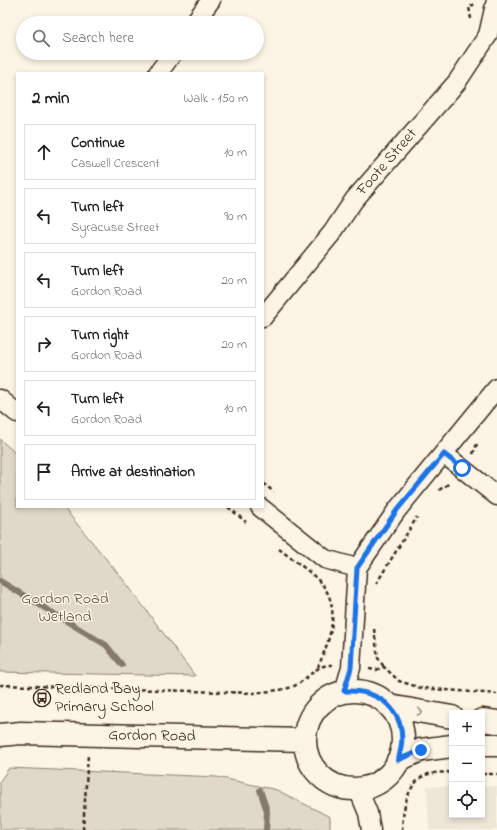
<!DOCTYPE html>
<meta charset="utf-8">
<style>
body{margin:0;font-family:"Indie Flower",sans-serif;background:#f2f2f2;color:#202124}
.controls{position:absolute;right:12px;bottom:12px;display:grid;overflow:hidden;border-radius:0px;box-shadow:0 2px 6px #0003}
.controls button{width:36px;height:36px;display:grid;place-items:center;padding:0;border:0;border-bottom:1px solid #e0e0e0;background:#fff;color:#202124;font:20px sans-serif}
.stop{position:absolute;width:12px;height:12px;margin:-9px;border:3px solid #1a73e8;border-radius:50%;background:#fff}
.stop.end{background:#1a73e8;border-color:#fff;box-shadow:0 1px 4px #0008}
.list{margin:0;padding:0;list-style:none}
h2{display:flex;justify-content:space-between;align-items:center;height:52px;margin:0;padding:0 16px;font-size:17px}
h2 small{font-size:13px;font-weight:400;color:#757577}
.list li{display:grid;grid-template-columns:26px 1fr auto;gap:12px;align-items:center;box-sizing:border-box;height:56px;margin:0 8px 8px;padding:0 8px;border:1px solid #e0e0e0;border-radius:0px}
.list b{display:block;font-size:15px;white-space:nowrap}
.list p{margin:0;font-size:13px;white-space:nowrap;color:#757577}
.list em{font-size:13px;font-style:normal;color:#757577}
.icon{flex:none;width:22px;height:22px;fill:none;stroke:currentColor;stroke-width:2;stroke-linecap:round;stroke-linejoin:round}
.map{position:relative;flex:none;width:497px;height:830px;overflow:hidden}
.search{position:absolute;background:#fff;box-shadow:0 2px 6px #0003;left:16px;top:16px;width:248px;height:44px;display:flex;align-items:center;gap:10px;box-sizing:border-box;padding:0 14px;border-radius:22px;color:#757577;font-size:15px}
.panel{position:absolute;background:#fff;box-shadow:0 2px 6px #0003;left:16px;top:72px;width:248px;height:436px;border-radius:0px}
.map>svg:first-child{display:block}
.built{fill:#eee6d6}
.green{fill:#e0d8c8;stroke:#8e8173}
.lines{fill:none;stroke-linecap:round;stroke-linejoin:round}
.stream{stroke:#85796b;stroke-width:6}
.minor-casing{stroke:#3b2a1e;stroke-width:21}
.tertiary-casing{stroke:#3b2a1e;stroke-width:25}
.path{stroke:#3b2a1e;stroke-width:2.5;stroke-dasharray:4 3;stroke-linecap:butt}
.minor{stroke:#fcf5e5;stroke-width:18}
.tertiary{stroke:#fcf5e5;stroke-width:22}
.oneway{stroke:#9c9082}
.route{stroke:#1a73e8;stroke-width:5}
.labels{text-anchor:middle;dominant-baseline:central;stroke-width:3;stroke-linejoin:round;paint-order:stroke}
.street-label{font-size:16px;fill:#3b2a1e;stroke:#fcf5e5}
.park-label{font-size:16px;fill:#645648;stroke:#fcf5e5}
.poi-label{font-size:16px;fill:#3b2a1e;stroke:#fcf5e5;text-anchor:start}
</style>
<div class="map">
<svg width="497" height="830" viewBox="0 0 497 830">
<rect width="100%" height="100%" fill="#fcf5e5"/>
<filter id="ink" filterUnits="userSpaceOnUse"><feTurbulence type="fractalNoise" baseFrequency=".025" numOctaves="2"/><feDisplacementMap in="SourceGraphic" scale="8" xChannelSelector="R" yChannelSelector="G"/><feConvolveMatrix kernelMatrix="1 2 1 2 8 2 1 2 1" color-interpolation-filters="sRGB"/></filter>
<g filter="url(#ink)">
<path class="built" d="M427 786H452V815H482V786H497V830H429Z"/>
<path class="green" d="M0 439 17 455V507H63L126 583 195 676 0 672Z
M9 768 217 777 277 790 330 817V830H0V781Z"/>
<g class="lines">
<path class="stream" d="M0 581 106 645 122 665
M260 790 267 811 266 830"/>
<defs>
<path id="minor" d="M194 23 211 0
M158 73 173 53
M263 317 332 233 354 200 457 82 488 35 496 0
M0 399 17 413
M444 454 497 496
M260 507 325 559 357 568
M344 691 351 668 357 568 397 510 497 388
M358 789 368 813 371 830"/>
<path id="tertiary" d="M305 740a49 49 0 1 1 98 0a49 49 0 1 1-98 0Z
M389 706 452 717
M482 720 497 722
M0 735 21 733 304 740
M482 745H497
M398 760 421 750 452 746"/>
</defs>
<use href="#minor" class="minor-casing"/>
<use href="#tertiary" class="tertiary-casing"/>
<path class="path" d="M471 19 469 7 475 4
M473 454 477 444
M263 483 274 492
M439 490 450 483
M228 507 246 522
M279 549C293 560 317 575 326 590 340 614 328 644 318 667
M376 584 417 517
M374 629 378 658 384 667
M369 669 376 670 384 667 399 681 421 688 497 694
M0 685 254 693C266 691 281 691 292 687 307 681 315 664 332 665
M482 774H497
M83 830 88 755
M402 830C403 811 406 784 426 775 432 772 441 773 448 772L452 774"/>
<use href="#minor" class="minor"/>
<use href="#tertiary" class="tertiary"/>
</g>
<defs><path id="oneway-chevron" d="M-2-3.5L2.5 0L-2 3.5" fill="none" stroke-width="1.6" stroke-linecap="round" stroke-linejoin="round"/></defs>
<use class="oneway" href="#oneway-chevron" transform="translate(420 712) rotate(11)"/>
</g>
<g class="lines" filter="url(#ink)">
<path class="route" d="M421 750 398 760C411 720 388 689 344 691L351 668 357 568 397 510 444 454 462 468"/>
</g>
<defs>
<symbol id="bus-ring" viewBox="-11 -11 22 22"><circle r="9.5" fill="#fcf5e5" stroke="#3b2a1e" stroke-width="1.5"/><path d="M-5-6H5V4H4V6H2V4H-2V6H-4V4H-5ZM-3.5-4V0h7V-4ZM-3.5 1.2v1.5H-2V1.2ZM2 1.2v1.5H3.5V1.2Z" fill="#3b2a1e"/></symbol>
</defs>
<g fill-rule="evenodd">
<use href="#bus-ring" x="32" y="688" width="20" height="20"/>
</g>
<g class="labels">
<g class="street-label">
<text transform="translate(387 162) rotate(-49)">Foote Street</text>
<text transform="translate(152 736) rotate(1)">Gordon Road</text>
</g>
<g class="park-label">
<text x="65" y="599">Gordon Road<tspan x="65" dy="18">Wetland</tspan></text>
</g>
<g class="poi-label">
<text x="55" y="689">Redland Bay<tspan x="55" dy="18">Primary School</tspan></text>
</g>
</g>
</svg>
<div class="controls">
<button>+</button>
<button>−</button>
<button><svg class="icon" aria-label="locate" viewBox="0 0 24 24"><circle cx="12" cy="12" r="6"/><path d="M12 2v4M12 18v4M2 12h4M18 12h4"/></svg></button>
</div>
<div class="stop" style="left:462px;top:468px"></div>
<div class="stop end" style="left:421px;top:750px"></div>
<div class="search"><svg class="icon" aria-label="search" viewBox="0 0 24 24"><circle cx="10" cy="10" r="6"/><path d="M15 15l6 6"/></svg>Search here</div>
<section class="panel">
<h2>2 min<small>Walk · 150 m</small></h2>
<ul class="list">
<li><svg class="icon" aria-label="ahead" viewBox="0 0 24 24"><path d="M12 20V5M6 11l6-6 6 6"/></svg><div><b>Continue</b><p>Caswell Crescent</p></div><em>10 m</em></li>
<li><svg class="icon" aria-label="left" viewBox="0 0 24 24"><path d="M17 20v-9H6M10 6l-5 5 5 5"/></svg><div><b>Turn left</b><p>Syracuse Street</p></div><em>90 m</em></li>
<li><svg class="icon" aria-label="left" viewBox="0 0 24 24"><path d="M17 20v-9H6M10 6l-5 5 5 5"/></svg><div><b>Turn left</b><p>Gordon Road</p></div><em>20 m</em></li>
<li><svg class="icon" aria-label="right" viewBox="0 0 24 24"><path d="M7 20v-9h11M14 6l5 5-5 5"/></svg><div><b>Turn right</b><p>Gordon Road</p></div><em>20 m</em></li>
<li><svg class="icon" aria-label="left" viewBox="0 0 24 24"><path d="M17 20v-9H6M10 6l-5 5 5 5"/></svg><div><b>Turn left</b><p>Gordon Road</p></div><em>10 m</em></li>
<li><svg class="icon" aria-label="arrive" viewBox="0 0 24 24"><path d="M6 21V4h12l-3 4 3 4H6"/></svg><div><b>Arrive at destination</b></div></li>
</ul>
</section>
</div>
